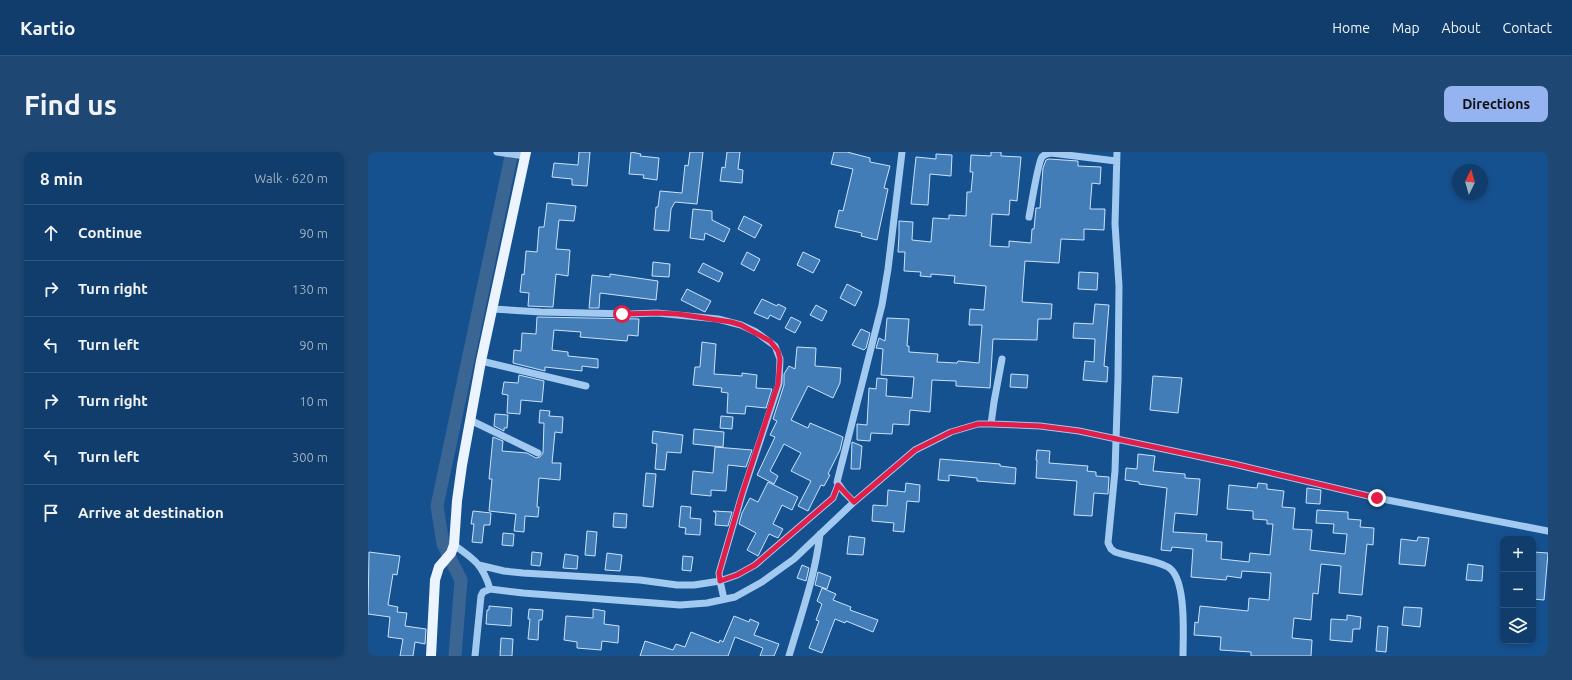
<!DOCTYPE html>
<meta charset="utf-8">
<style>
body{margin:0;font-family:Ubuntu,sans-serif;background:#1e4873;color:#f1f3f6}
.controls{position:absolute;right:12px;bottom:12px;display:grid;overflow:hidden;border-radius:8px;box-shadow:0 2px 6px #0003}
.controls button{width:36px;height:36px;display:grid;place-items:center;padding:0;border:0;border-bottom:1px solid #30567e;background:#103d6b;color:#f1f3f6;font:20px sans-serif}
.compass{position:absolute;left:1084px;top:12px;width:36px;height:36px;border-radius:50%;background:#103d6b;box-shadow:0 2px 6px #0003;rotate:5deg}
.stop{position:absolute;width:12px;height:12px;margin:-9px;border:3px solid #e11d48;border-radius:50%;background:#fff}
.stop.end{background:#e11d48;border-color:#fff;box-shadow:0 1px 4px #0008}
.list{margin:0;padding:0;list-style:none}
h2{display:flex;justify-content:space-between;align-items:center;height:52px;margin:0;padding:0 16px;font-size:17px}
h2 small{font-size:13px;font-weight:400;color:#9caec1}
.list li{display:grid;grid-template-columns:26px 1fr auto;gap:12px;align-items:center;box-sizing:border-box;height:56px;padding:0 16px;border-top:1px solid #30567e}
.list b{display:block;font-size:15px;white-space:nowrap}
.list em{font-size:13px;font-style:normal;color:#9caec1}
.icon{flex:none;width:22px;height:22px;fill:none;stroke:currentColor;stroke-width:2;stroke-linecap:round;stroke-linejoin:round}
.map{position:relative;flex:none;width:1180px;height:504px;overflow:hidden;border-radius:8px}
header{display:flex;align-items:center;gap:24px;box-sizing:border-box;height:56px;padding:0 20px;background:#103d6b;border-bottom:1px solid #30567e}
header strong{font-size:19px}
nav{display:flex;gap:22px;margin-inline-start:auto;font-size:14px}
.intro{display:flex;align-items:center;justify-content:space-between;box-sizing:border-box;height:96px;padding:0 24px}
h1{margin:0;font-size:28px}
.button{padding:10px 18px;border-radius:8px;background:#95b2f1;color:#111;font-size:14px;font-weight:700}
main{display:flex;gap:24px;padding:0 24px}
aside{flex:1;background:#103d6b;border-radius:8px;box-shadow:0 2px 6px #0003}
.map>svg:first-child{display:block}
.lines{fill:none;stroke-linecap:round;stroke-linejoin:round}
.canal{stroke:#3b6693;stroke-width:13}
.building{fill:#437db8;stroke:#c9e2fb}
.minor{stroke:#a2c9f0;stroke-width:7}
.major{stroke:#ebf4ff;stroke-width:10}
.route{stroke:#e11d48;stroke-width:5}
</style>
<header>
<strong>Kartio</strong>
<nav><a>Home</a><a>Map</a><a>About</a><a>Contact</a></nav>
</header>
<div class="intro"><h1>Find us</h1><a class="button">Directions</a></div>
<main>
<aside>
<h2>8 min<small>Walk · 620 m</small></h2>
<ul class="list">
<li><svg class="icon" aria-label="ahead" viewBox="0 0 24 24"><path d="M12 20V5M6 11l6-6 6 6"/></svg><div><b>Continue</b></div><em>90 m</em></li>
<li><svg class="icon" aria-label="right" viewBox="0 0 24 24"><path d="M7 20v-9h11M14 6l5 5-5 5"/></svg><div><b>Turn right</b></div><em>130 m</em></li>
<li><svg class="icon" aria-label="left" viewBox="0 0 24 24"><path d="M17 20v-9H6M10 6l-5 5 5 5"/></svg><div><b>Turn left</b></div><em>90 m</em></li>
<li><svg class="icon" aria-label="right" viewBox="0 0 24 24"><path d="M7 20v-9h11M14 6l5 5-5 5"/></svg><div><b>Turn right</b></div><em>10 m</em></li>
<li><svg class="icon" aria-label="left" viewBox="0 0 24 24"><path d="M17 20v-9H6M10 6l-5 5 5 5"/></svg><div><b>Turn left</b></div><em>300 m</em></li>
<li><svg class="icon" aria-label="arrive" viewBox="0 0 24 24"><path d="M6 21V4h12l-3 4 3 4H6"/></svg><div><b>Arrive at destination</b></div></li>
</ul>
</aside>
<div class="map">
<svg width="1180" height="504" viewBox="0 0 1180 504">
<rect width="100%" height="100%" fill="#16518f"/>
<g class="lines">
<path class="canal" d="M87 504 93 428 75 392 69 354 144 0"/>
</g>
<path class="building" d="M211 0H222L219 34 204 33V27L184 25 186 11 210 13Z
M263 0 273 2 272 4 291 6 289 28 275 26 276 23 261 22Z
M322 0H335L329 52 307 50 303 57 301 79 286 78 288 55H290L292 39 314 41 317 13 320 14Z
M359 0H372L370 17 375 18 374 31 352 29 354 15 357 16Z
M466 0H479L502 6V10L522 14 516 36 520 37 509 88 493 84 494 81 467 75 471 58 475 59 485 17 463 12Z
M623 0H633V4L653 5 649 49 642 48 641 63 624 62 622 94 641 95V89L663 91 664 77H666L668 56H672L675 16 678 8 681 7 710 9V14L733 15 732 32 724 31 722 57H737L736 78 716 77V88L693 87 691 111 657 109 654 150 684 152 683 167H670L669 188 625 187 622 236 588 234V229L564 228 562 260 542 258 541 273 525 272 524 282 503 281 502 289 489 288V272L499 273 501 236 508 237 509 226 519 227 518 244 544 246 546 225 513 223 515 197 508 196 511 186 517 189 519 166 541 167 539 194H541V200L570 202 569 210 589 211 590 209 611 211 614 173H601L602 157 616 158 618 134 586 131 587 124 563 122V125L552 124 553 120 536 119 537 100H530L531 83V69L545 70 544 88 563 90 565 66 581 67V63L598 64 599 40H603L605 20H602L603 3 623 4Z
M568 2 584 3 583 24 562 22 560 53 543 52 548 5 568 7Z
M179 51 208 54 206 69 191 68 188 97 202 98 200 124 188 122 185 155 160 154 161 141 152 140 154 122 156 123 158 99 169 100 171 75H176Z
M325 57 344 59V68L362 77 356 90 337 81 336 88 322 86Z
M376 64 394 73 387 86 370 77Z
M379 100 392 107 386 119 373 112Z
M435 100 452 108 445 121 429 113Z
M285 110 302 112 301 125 284 124Z
M335 111 355 121 351 130 330 120Z
M711 120 730 121 729 138 710 137Z
M242 122 290 129 288 148 232 141 231 156H221L224 123 242 125Z
M479 132 494 140 487 154 472 146Z
M319 137 343 149 337 160 313 148Z
M394 147 409 154 410 152 418 156 412 168 402 163 400 167 386 161Z
M727 152 741 153 736 214 740 215 739 230 715 228 717 209 726 210 727 187 705 186 706 171 725 172Z
M448 153 459 159 454 169 442 163Z
M169 165 271 167 270 184 260 183 259 189 212 185 213 180 186 178 184 198 200 200V204L230 207V216L214 214V219L177 215V219L145 211 146 198 153 199 154 181 168 182Z
M423 165 433 170 427 181 417 176Z
M493 177 502 181 498 196 496 198 484 193Z
M334 190 348 192 346 222 374 224V221L389 223 388 236 404 237 398 256 378 254 377 262 359 261 360 241 353 240 354 236 325 233 327 215H332Z
M429 195 448 196 447 214 473 216 472 231 465 246 440 234 423 268 440 276 442 271 475 285 472 298 460 322 462 323 456 334 453 333 440 359 430 354 443 329 423 319 433 301 416 292 402 319 410 324 406 332 389 323 407 285 402 283 409 269 405 267 416 233V222L421 214 427 217Z
M643 222 660 223 659 236 642 235Z
M151 223 176 229 174 250 153 248 152 262 139 261 140 243 134 242 136 230 150 231Z
M785 224 814 226 810 261 782 258Z
M172 258 182 259 181 264 195 265 194 281 187 280 184 311H193L192 328 171 326 169 355H171L170 365 157 364 156 380 146 379 148 362 121 359 124 327H121L125 285 135 289 134 299 159 301 168 306 172 305 175 301 176 271H171Z
M127 262 140 263 139 276H136V279L126 274Z
M353 264 365 265 364 277 352 276Z
M326 277 356 280 355 295 325 292Z
M285 279 315 283 313 301 299 300 297 318 287 317 289 292 284 291Z
M484 290 494 294 492 317H483Z
M347 295 384 298 378 315 360 313 358 339 343 338V344L323 342 325 319 345 321Z
M669 298 682 299 681 311 720 314 719 319 728 320V324L741 325 740 342 726 341 724 364 706 363 709 329 668 326 669 308H668Z
M770 302 787 304 785 319 817 322V326L832 327 829 363 807 361 805 380 839 382 838 389 854 390 853 407 881 410 882 401 902 403 905 372H899V368L885 367V359L859 357 861 333 889 336 890 331 899 332V337L916 339 914 355 927 356 925 377 944 378 942 398 977 402 979 382 965 381 966 372 948 371 949 358 980 360V367L993 368 992 375 1006 376 1005 393 999 392 994 443 971 441 973 414 953 412 950 442 945 441 943 468 926 466 924 486 944 488 943 504H883V500L852 498 853 485 826 483 827 470 830 471 832 454 880 459 881 446 901 448 903 421 874 419 873 426 859 424 858 428 823 425 825 397 804 395 803 399 793 398 799 336 771 332V330L757 328 758 316 769 317Z
M572 307 632 312V314L648 316 647 332 609 329V326L581 323V329L570 328Z
M278 321 288 322 285 355 275 354Z
M400 330 430 345 424 358 414 353 405 372 415 377 410 386 401 382 390 404 379 398 388 381 371 372 374 361 382 346 390 350Z
M538 331 552 333 551 350 539 349 536 380 525 379 526 371 504 369 505 353 519 354 520 338 537 340Z
M939 336 953 338 952 352 938 351Z
M313 354 323 355 322 366 333 367 332 383 317 382 318 376 311 375Z
M105 359 123 361 122 373H116L114 391 104 390 106 372H103Z
M345 359 364 360 360 374 347 373 348 361Z
M246 361 259 362 258 376 245 375Z
M219 379 229 380 227 404 217 403Z
M135 381 146 382 145 394 134 393Z
M481 384 497 386 495 403 479 402Z
M1050 385 1061 386 1057 414 1031 412 1033 387 1049 389Z
M1 400 32 404 29 423 25 422 20 453 30 455 29 460 39 461 37 474 58 477 57 492 47 490 45 504H32L35 487 20 485 22 465 0 462Z
M164 400 174 401 172 414 163 413Z
M1165 400 1180 401 1176 448 1165 447Z
M239 401 254 403 252 419 237 418Z
M197 402 210 404 209 417 195 416Z
M315 404 325 405 323 419 314 418Z
M1100 412 1115 414 1114 429 1098 428Z
M434 413 441 416 438 429 429 426Z
M450 420 463 425 459 437 447 433Z
M454 436 468 442 465 448 483 455 482 458 510 468 505 480 478 469 477 471 467 467 454 501 441 496 451 469 448 468 454 452 449 449Z
M121 454 144 456 143 474 118 472 119 458H121Z
M1036 455 1054 456 1052 475 1034 473Z
M161 457 175 458 174 468H171L170 488 160 487 162 467H160Z
M225 457 237 459 236 472 251 474 250 491 234 489 233 498 209 496V490L196 488 198 464 225 466Z
M979 463 993 465 992 477H985L984 490 962 488 963 467 979 468Z
M366 464 381 470 382 467 391 471 386 483 411 492 406 504H392L395 496 367 485 360 504H272L277 489 305 498 308 492 317 495 323 480 351 491 352 488 355 490Z
M1010 474 1020 475 1018 500 1008 499Z
M133 486 145 487 144 504H132Z"/>
<g class="lines">
<path class="minor" d="M129 0 157 4
M749 0 747 72 751 134 750 226 747 319 740 391 743 397 747 400C764 406 785 407 800 415 819 426 815 484 815 504
M661 65C663 55 670 10 674 5 676 2 680 2 683 1L748 9
M125 157 173 160 263 162 289 161 350 167 373 173 388 180 407 194 412 207 411 232 374 343 351 421 352 429 356 447
M113 209 218 234
M102 268 170 301
M623 272 626 250 634 207
M486 350 476 340 469 330 514 153 520 117 534 0
M86 393C106 407 115 413 122 437L155 441 312 453 339 451 367 445 394 430 426 407 486 350 547 298 583 280 610 272H623L672 274 711 279 866 312 1009 346 1180 379
M111 413 136 419 155 421 272 428 309 433H326L352 429 369 423 387 413 465 346 470 333
M107 504 113 444 115 440 122 437
M421 504C433 463 447 425 452 382"/>
<path class="major" d="M63 504 67 428 71 415 83 401 86 393 89 349 94 313 113 209 158 0"/>
</g>
<g class="lines">
<path class="route" d="M254 162 289 161 310 162 363 170 373 173 402 189 410 199 412 207 410 232 374 342 351 421 352 429 369 423 387 413 465 346 470 333 486 350 547 298 583 280 610 272H623L672 274 711 279 866 312 1009 346"/>
</g>
</svg>
<div class="controls">
<button>+</button>
<button>−</button>
<button><svg class="icon" aria-label="layers" viewBox="0 0 24 24"><path d="M12 4l9 5-9 5-9-5zM3 14l9 5 9-5"/></svg></button>
</div>
<svg class="compass" viewBox="-18 -18 36 36"><path d="M0-13l5 13h-10z" fill="#e53935"/><path d="M0 13l5-13h-10z" fill="#9caec1"/></svg>
<div class="stop" style="left:254px;top:162px"></div>
<div class="stop end" style="left:1009px;top:346px"></div>
</div>
</main>
